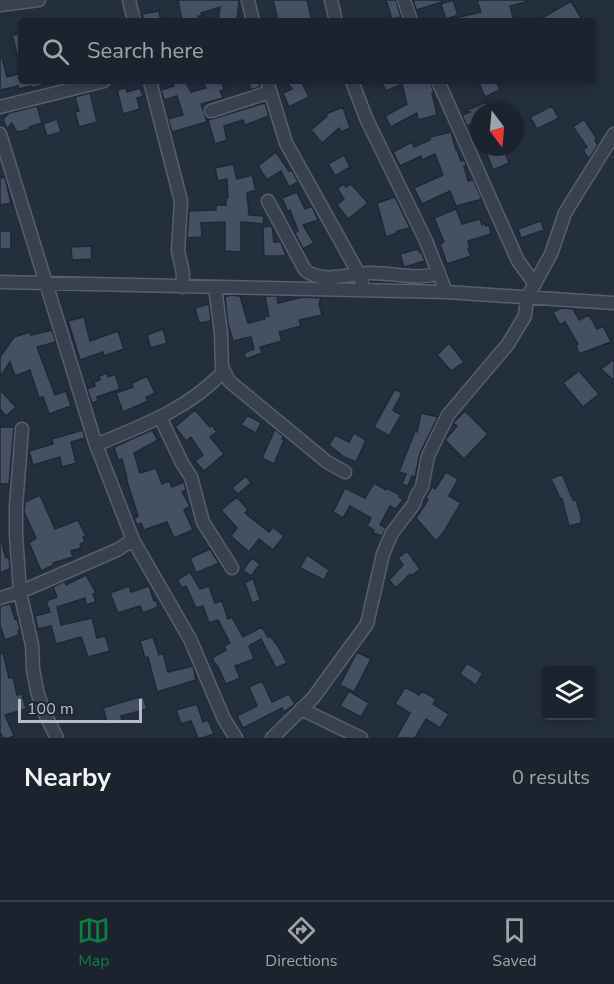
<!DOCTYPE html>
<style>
body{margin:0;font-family:"Nunito Sans",sans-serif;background:#282f3a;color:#f1f3f6}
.controls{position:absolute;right:18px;bottom:18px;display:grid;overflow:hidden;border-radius:6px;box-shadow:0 3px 9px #0003}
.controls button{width:54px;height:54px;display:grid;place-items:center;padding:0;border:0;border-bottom:2px solid #39404a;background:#1b232e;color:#f1f3f6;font:30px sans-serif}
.compass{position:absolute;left:470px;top:102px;width:54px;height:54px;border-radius:50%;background:#1b232e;box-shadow:0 3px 9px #0003;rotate:164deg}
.scale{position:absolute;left:18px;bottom:15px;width:124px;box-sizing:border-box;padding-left:6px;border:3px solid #b4bcc9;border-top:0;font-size:16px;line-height:21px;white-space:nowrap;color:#b4bcc9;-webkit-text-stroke:4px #1d2633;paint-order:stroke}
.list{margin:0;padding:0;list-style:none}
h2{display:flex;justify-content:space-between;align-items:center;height:78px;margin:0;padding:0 24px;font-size:26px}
h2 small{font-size:20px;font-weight:400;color:#a0a4aa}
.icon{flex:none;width:33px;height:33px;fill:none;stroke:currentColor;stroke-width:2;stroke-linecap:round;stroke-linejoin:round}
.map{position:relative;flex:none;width:614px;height:738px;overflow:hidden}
.search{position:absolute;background:#1b232e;box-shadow:0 3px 9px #0003;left:18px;right:18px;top:18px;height:66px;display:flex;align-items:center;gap:15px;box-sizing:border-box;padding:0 21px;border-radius:6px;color:#a0a4aa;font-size:22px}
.sheet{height:162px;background:#1b232e}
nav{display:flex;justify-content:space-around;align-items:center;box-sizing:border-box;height:84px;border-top:2px solid #39404a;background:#1b232e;font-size:16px;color:#a0a4aa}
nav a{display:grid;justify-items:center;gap:3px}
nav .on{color:#0b8043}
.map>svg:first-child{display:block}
.building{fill:#455162;stroke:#1f2835;stroke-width:1.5}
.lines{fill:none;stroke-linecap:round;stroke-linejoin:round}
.minor-casing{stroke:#565f6c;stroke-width:15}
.minor{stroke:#38414e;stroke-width:12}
</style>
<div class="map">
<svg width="614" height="738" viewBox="0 0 614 738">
<rect width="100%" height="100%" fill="#242f3e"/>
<path class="building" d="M178 0H239L237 21H218L220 7 201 13 202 16H198L199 21H182Z
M273 0H307L312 21H278Z
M386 0H396L401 17 392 19Z
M413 0H442V2L416 10Z
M453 0 458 15 446 19 441 4Z
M477 0H526V2L510 6 514 21H456L455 18 481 12Z
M571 1 583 21H537Z
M159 11 161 21H144L142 14Z
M18 34 21 45V62H19L12 35Z
M0 58H2L7 77 21 73V81H50V83L31 88V86L19 89 18 86 0 90Z
M172 81H185L191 92 206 88 202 81H221L224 89 220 91 223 98 201 104 207 122 172 132 168 119 183 115 177 96 164 100 161 90 174 86Z
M248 81H259L260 87 251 90Z
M286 81H301L309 97 289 107 283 93 292 89Z
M381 81H430L434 92 432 93 437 115 418 120 417 113 391 127 385 116 407 104 402 84 386 91Z
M478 81H496L500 90 485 97Z
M126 88 127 92 140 88 143 96 137 98 140 109 123 114 117 90Z
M90 93 97 122 79 127 75 112 79 111 75 97Z
M486 102 490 111H479V121L467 126 462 115 470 112 465 111Z
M265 103 269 116 245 125 243 120 224 126 227 140 215 144 208 120Z
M37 106 42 123 29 127 30 129 17 132 12 123 7 129 3 119 9 113Z
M552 106 559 118 537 129 530 117Z
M343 107 350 128 341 132 339 128 322 143 311 130 327 116 326 114Z
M57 119 61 132 47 136 43 124Z
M584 119 597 139 595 140 598 145 589 159 583 150 587 147 573 127Z
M451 132 456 150H457L461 161 464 160 467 166H464L468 181 473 179 482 199 456 206 450 191 422 204 414 188 443 175 435 154 422 160 421 156 400 166 393 152 412 142 414 147 430 140V137Z
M484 147H503L509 163 493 170Z
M276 152 289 171 292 170 298 182 289 187 281 171 267 180 258 166Z
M344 155 350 167 335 176 328 164Z
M233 164 237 179 252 175 256 190 247 193 249 215 264 216 263 224 241 222V252L225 251V222L201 223 202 237 187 238 189 211 216 210V205H226V198H228L227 179 218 181 215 168Z
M5 177 11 203 0 205V178Z
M344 184 346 187 351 184 368 203 348 219 337 205 344 199 337 188Z
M297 192 305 209 312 206 318 220 303 225 314 243 303 249 295 233 298 231 290 210 288 212 282 198Z
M395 197 410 228 397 231V233L386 237 377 203Z
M456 209 462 224 480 219 482 225 485 223 486 226 489 225 491 234 468 241 470 249H468L471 256 447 264 440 244 444 242 434 218Z
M541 221 544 230 521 238 518 229Z
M272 226 274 242H281L286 256H264L263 227Z
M0 231H11V249H0Z
M91 246 92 259 72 260 71 247Z
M418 249 419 252 421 251 425 261 404 267 400 254Z
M230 295 240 296 248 323 265 319 264 317 269 316 265 297 269 296H277L278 303 303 297 321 298 319 304 322 315 299 320 301 326 279 332 282 341 260 347 262 353 246 359 244 353 254 349 251 337 233 341 228 324 225 297Z
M209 304 211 321 199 323 195 308Z
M562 308 573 309 579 320 589 315 597 329 603 326 611 342 579 354 576 345 578 344 565 322 560 325 553 312Z
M84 317 90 341 118 331 124 349 104 356 103 352 80 360 68 321Z
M163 329 167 343 151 348 147 335Z
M52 330 56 342 37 347 55 395 66 391 71 406 49 414 43 397 39 398 30 370 15 376 10 362 0 377V357L14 337 30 332 31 335Z
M449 343 464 362 451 371 437 355Z
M614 359V381L601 369Z
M579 371 599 394 583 407 563 383Z
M107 373 108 377 115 374 120 389 97 397 98 401 92 403 87 389 95 386 94 382 100 380 99 376Z
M147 376 155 393 146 397 148 401 123 412 116 393 133 387 132 383Z
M395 389 402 393 393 410 401 415 389 436 374 427Z
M0 390 16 407 6 416 0 409Z
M195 410 210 427 212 425 217 432 210 437 224 454 204 471 195 461 203 455 191 437 186 441 175 427Z
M465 411 488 434 464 459 445 440 457 426 453 423Z
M421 413 438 417 420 453 415 477 412 476 408 486 402 484 406 474 399 472 415 431 417 432Z
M247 415 261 423 256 433 241 425Z
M0 427H14L9 484H0Z
M275 429 283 436 282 439 284 440 274 464 262 458Z
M83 430 85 438 71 442 76 463 62 467 60 457 33 465 29 451 53 444 52 439Z
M152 430 158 440 134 453 140 473 156 468 162 484 169 481 172 487 184 482 186 490 182 492 190 506 184 510 193 530 174 538 167 522 144 530 141 523 137 525 134 518 138 516 126 478H127L122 459 118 460 114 447Z
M354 433 366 440 356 462 344 457 329 445 335 435 349 442Z
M446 472 458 479 449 496 461 503 443 533 436 541 416 518 428 500 426 497 432 487 435 489Z
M562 474 573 500H576L581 516V523L569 526 562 499 561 500 551 479Z
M246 476 251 483 238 494 232 488Z
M374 483 386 490 387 488 400 495 399 497 403 500 396 509 390 506 380 525 386 528 382 536 373 533 374 530 367 526 371 518 350 506 343 518 333 512 345 488 365 498Z
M40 495 55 529 78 520 86 536 83 537 85 542 80 544 81 548 71 551 73 557 53 563 54 565 41 571 29 543 36 538 24 512 25 502Z
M237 497 248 510 245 513 269 532 273 527 284 536 273 550 259 539 249 552 231 536 237 528 221 510Z
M0 543H2L6 558 9 557 10 569 0 573Z
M210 549 219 563 196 573 190 558Z
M407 551 420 569 411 576 410 574 396 588 389 580 403 565 398 558Z
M307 555 329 570 324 580 300 568Z
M252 558 260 564 251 576 243 570Z
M190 572 200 589 209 586 215 603 222 601 228 619 232 617 243 637 262 627 268 637 270 636 278 646 287 663 276 668 261 639 249 646 254 659 235 666 240 678 226 684 217 665H216L212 658 226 650 224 646 230 643 218 620 209 623 203 606 196 608 186 586 182 588 177 580Z
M86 575 96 593 93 594 96 602 86 605 85 598 57 607 61 625 92 618 97 638 105 636 110 651 88 657 81 637 56 644 51 626 38 629 35 616 50 612 46 601 57 597 53 587 65 581 66 585Z
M253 578 260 600 252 603 245 583Z
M129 586 131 592 149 586 154 601 156 600 158 607 143 613 140 606 118 613 110 593Z
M10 604 15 619 17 618 20 630 18 631 19 635 5 640 0 626V606Z
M153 637 159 655 163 653 168 672 193 666 196 680 157 692 148 657 145 658 140 641Z
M357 652 371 659 354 692 340 685Z
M0 653H3L9 678 13 677 17 695 22 694 26 709 5 715 14 736 9 738H3L0 732Z
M467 663 483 673 476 685 460 674Z
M262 681 272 702 289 694 295 704 284 712 282 708 243 728 237 716 257 706 249 687Z
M405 687 419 695 422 691 436 699 433 704 449 714 440 728 426 719 415 738H396L410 713 395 704Z
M349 691 369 703 361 717 340 706Z
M143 696 147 709 121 716 122 721 108 725 103 708Z
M197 704 203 722 208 720 214 734 202 738H198L191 721 181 724 176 710Z"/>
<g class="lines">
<defs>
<path id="minor" d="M129 0 134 21
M248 0 253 21
M331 0 336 21
M404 0 411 21
M0 5 39 0
M150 81 181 201 178 251 183 273 182 287
M267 81 286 143 359 274 364 290
M352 81 366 118 426 241 446 292
M438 81 518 261 535 284
M0 107 104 81
M211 111 270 92
M0 134 95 442 133 540 190 639 224 719 236 738
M268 201 305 270C322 284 349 274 369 273 393 272 415 281 439 273
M0 282 446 292 614 303
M215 287 221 333 222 367 229 381 327 462 345 472
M161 419 182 463 191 477 203 522 232 568
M22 429 16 506V535L20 592 32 645 33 669 37 691 44 712 57 738
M95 442H103C147 424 190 407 223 372
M0 598 20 592 117 550 133 540
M301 709 361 738
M272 738 313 698 367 624 383 554 392 533 414 504 416 497 422 487 428 456 448 415 508 344 525 316 527 298 551 254 565 213 614 134"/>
</defs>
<use href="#minor" class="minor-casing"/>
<use href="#minor" class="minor"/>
</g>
</svg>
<div class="controls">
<button><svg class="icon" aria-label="layers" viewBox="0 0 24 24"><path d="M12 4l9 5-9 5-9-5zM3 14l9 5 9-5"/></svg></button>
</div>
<svg class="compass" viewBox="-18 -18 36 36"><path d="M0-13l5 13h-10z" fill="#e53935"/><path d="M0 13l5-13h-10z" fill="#a0a4aa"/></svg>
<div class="scale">100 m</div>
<div class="search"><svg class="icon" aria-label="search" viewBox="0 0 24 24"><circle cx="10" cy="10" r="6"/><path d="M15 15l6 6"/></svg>Search here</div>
</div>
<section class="sheet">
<h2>Nearby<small>0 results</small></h2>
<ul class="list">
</ul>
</section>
<nav>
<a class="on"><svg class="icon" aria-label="map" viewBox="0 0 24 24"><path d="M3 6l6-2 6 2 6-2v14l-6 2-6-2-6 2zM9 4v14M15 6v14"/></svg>Map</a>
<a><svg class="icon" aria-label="directions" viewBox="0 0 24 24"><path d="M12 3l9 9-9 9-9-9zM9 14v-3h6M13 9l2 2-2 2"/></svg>Directions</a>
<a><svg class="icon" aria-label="saved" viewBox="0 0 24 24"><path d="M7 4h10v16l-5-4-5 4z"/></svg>Saved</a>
</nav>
